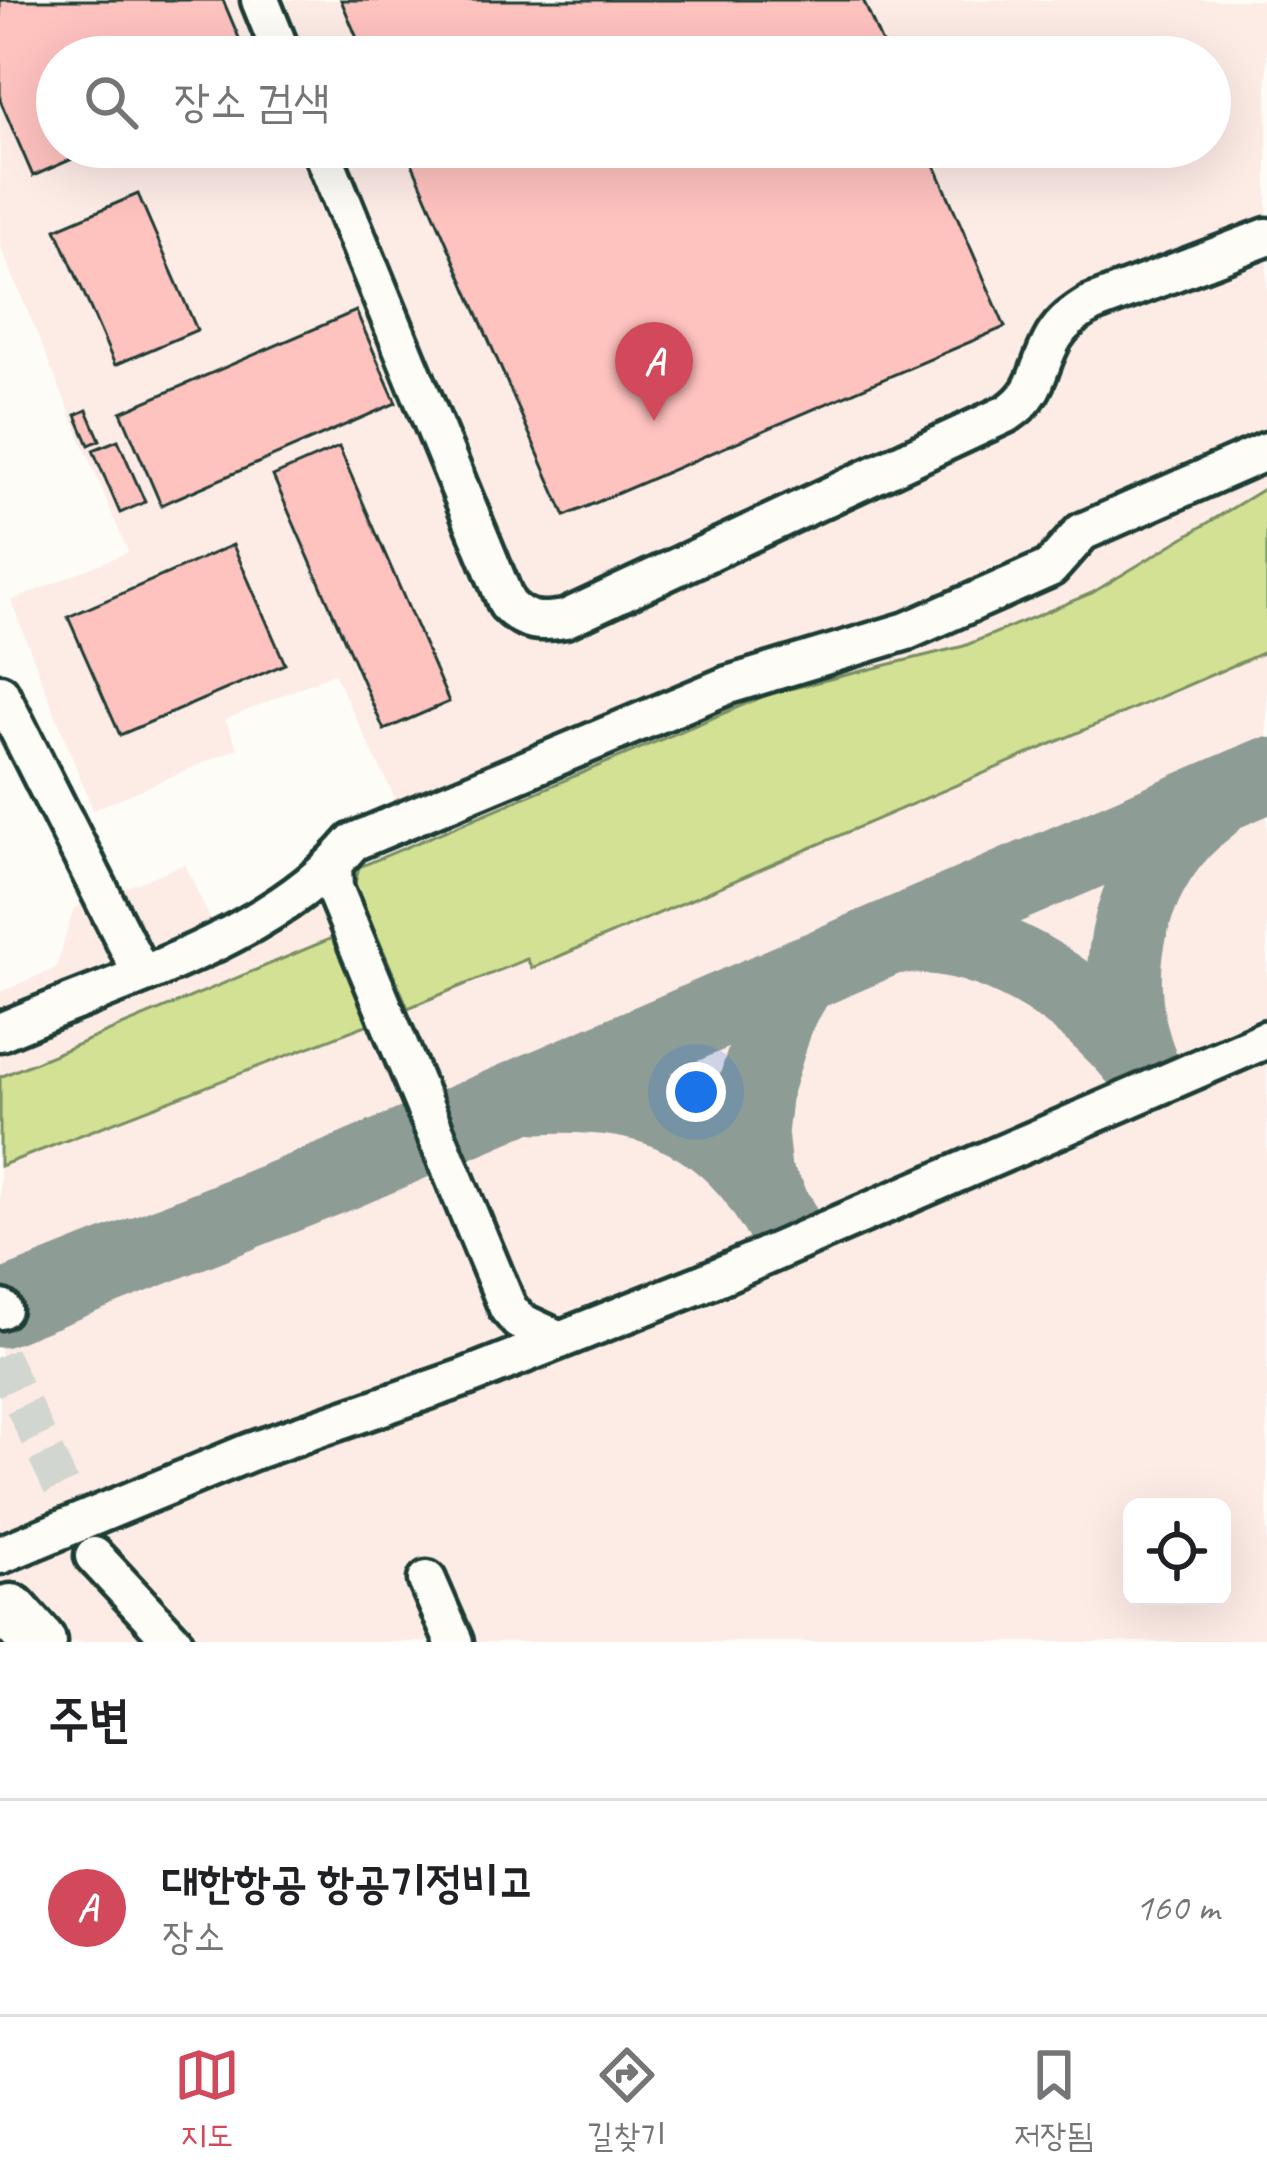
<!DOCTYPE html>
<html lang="ko">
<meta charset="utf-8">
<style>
body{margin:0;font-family:Caveat,"Poor Story",sans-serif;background:#f2f2f2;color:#202124}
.controls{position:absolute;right:36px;bottom:36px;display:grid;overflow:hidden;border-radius:18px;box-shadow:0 12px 48px #0002}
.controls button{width:108px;height:108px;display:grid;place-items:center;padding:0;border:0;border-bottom:3px solid #e0e0e0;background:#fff;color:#202124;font:60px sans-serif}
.you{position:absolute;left:696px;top:1092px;width:42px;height:42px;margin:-30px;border:9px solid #fff;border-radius:50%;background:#1a73e8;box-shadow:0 0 0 18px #1a73e833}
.badge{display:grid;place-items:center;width:78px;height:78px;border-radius:50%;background:#d1495b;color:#fff;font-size:39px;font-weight:700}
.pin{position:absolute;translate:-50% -99px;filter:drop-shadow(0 3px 6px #0008)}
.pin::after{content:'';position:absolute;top:63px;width:42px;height:36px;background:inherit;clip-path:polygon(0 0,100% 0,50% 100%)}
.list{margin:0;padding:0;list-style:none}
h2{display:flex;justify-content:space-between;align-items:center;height:156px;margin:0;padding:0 48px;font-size:51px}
h2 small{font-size:39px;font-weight:400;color:#757577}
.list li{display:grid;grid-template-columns:78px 1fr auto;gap:36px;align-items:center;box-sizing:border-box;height:216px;padding:0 48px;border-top:3px solid #e0e0e0}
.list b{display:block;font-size:45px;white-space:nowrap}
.list p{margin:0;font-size:39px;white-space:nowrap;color:#757577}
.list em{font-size:39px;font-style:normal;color:#757577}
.icon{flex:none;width:66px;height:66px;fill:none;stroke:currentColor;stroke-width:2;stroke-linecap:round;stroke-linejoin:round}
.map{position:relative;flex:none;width:1267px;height:1642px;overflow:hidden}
.search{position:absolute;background:#fff;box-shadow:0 12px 48px #0002;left:36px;right:36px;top:36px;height:132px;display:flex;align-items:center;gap:30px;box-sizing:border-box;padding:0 42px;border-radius:66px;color:#757577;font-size:45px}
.sheet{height:372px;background:#fff}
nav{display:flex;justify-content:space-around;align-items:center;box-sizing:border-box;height:168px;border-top:3px solid #e0e0e0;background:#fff;font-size:33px;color:#757577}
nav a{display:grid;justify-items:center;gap:6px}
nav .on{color:#d1495b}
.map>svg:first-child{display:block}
.built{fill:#fdebe6;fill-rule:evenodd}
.green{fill:#d3e195;stroke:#798f64;stroke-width:3}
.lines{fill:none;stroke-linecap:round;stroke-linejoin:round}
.taxiway{stroke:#8e9c96;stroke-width:75}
.building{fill:#fec2bf;stroke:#1f3d34;stroke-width:3}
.minor-tunnel{stroke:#d1d6d0;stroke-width:36;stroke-dasharray:36 18;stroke-linecap:butt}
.minor-casing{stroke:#1f3d34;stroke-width:45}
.highway-casing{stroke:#1f3d34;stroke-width:63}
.minor{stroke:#fdfcf7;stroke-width:36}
.highway{stroke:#fdfcf7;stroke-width:54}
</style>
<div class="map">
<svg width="1267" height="1642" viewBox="0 0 1267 1642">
<rect width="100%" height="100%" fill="#fdfcf7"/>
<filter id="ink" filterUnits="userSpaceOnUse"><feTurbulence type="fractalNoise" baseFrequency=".00833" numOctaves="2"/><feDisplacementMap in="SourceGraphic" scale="24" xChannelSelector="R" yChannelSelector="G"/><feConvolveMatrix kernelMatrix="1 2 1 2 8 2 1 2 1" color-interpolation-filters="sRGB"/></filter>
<g filter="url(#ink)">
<path class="built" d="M0 0H1267V1642H0V992L56 968 74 908 185 864 222 946 427 864 334 673 225 720 238 748 93 810 11 601 128 552 0 245ZM57 57H1210V147H57ZM1132 1507H1222V1597H1132Z"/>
<path class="green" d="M1267 487V651L532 968 527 959 408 1008 355 884 359 867 769 694 964 646 1092 593Z
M332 938 369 1024 0 1166V1077Z"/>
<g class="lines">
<path class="taxiway" d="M891 937C988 927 1081 991 1140 1063
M1140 1063C1104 971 1131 865 1211 805
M537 1096C638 1091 712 1111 770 1200
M780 1218 755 1179 750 1133 755 1088 778 1014 801 975 819 968
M0 1310 343 1173 1267 775"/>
</g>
<path class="building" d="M0 0H223L247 57H57V147H100L33 176 0 100Z
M341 0H863L888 57H365Z
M405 147H927L1005 327 565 516Z
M138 194 197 330 115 365 56 229Z
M356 311 396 403 161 505 121 412Z
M87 410 100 440 89 445 76 415Z
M118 440 145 502 120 513 93 450Z
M339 447 449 702 384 730 273 476Z
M233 545 285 664 120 735 68 617Z"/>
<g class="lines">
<path class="minor-tunnel" d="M0 1356 90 1548"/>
<defs>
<path id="minor" d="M260 0 283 57
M320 147 507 604C525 623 540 623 565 619L1008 413C1040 392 1036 367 1054 337 1063 322 1076 313 1091 304L1267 237
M0 693 141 973
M333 865 334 888 508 1308 519 1321 560 1340
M0 1032C116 981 270 941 353 842L728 685 907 631 1050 568 1082 532 1267 451
M0 1310 2 1309
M0 1555 250 1452 466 1377 701 1284 1267 1039
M94 1556 174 1642
M427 1580 454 1642"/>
<path id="highway" d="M11 1612 38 1642"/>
</defs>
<use href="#minor" class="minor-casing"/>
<use href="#highway" class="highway-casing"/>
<use href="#minor" class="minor"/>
<use href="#highway" class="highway"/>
</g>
</g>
</svg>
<div class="controls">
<button><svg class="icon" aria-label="locate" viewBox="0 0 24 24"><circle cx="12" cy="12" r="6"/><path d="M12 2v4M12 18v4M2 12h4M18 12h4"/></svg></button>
</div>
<div class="you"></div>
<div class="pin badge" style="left:654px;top:421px">A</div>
<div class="search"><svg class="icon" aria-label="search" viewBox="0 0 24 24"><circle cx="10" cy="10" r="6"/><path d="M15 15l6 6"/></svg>장소 검색</div>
</div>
<section class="sheet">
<h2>주변<small></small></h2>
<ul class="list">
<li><span class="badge">A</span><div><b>대한항공 항공기정비고</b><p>장소</p></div><em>160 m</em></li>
</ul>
</section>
<nav>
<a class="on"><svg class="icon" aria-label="map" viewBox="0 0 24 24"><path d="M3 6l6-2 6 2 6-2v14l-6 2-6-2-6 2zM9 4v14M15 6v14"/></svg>지도</a>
<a><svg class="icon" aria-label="directions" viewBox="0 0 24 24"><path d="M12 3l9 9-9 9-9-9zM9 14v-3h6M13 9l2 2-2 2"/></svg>길찾기</a>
<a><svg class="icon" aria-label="saved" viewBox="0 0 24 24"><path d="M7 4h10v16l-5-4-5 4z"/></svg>저장됨</a>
</nav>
